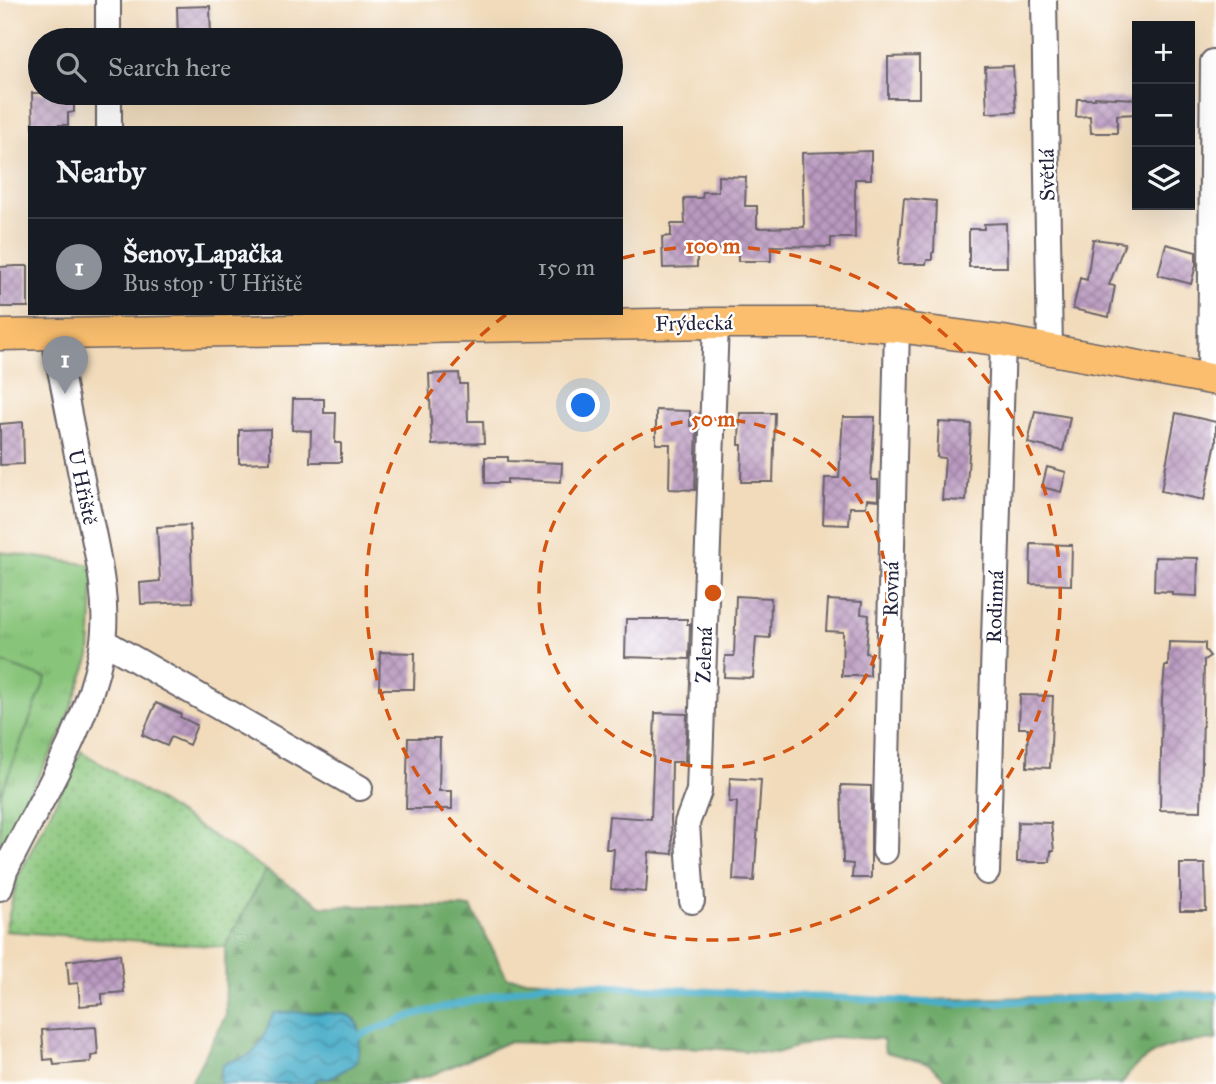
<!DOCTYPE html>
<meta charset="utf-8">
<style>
body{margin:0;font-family:"IM FELL Great Primer",serif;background:#242831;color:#f1f3f6}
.controls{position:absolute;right:21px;top:21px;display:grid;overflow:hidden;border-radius:0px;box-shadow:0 7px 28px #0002}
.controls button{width:63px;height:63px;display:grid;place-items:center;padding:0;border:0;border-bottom:2px solid #363941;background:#171b24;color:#f1f3f6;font:35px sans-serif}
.you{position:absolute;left:584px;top:406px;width:24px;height:24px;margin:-18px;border:5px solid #fff;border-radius:50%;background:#1a73e8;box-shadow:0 0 0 10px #1a73e833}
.badge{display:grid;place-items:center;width:46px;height:46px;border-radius:50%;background:#8c9099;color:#fff;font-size:23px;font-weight:700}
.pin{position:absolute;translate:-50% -58px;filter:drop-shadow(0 2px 4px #0008)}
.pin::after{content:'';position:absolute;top:37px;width:24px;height:21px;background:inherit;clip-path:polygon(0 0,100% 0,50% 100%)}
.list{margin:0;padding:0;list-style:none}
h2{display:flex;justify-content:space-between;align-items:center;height:91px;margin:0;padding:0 28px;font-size:30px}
h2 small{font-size:23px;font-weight:400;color:#9ea1a6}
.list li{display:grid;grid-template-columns:46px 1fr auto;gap:21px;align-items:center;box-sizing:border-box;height:98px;padding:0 28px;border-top:2px solid #363941}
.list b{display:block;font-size:26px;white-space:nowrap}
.list p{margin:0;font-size:23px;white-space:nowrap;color:#9ea1a6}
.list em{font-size:23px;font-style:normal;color:#9ea1a6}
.icon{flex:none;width:38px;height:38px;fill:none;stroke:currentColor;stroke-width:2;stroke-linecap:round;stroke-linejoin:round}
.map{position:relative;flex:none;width:1216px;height:1084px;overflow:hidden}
.search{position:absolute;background:#171b24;box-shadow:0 7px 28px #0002;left:28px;top:28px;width:595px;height:77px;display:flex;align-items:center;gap:18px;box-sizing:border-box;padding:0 24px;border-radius:38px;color:#9ea1a6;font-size:26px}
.panel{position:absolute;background:#171b24;box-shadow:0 7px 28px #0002;left:28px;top:126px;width:595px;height:189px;border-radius:0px}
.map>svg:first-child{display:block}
.grass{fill:url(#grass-dots);stroke:#55735a;stroke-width:2}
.forest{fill:url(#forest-firs);stroke:#486652;stroke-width:2}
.park{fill:url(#park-tufts);stroke:#55735a;stroke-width:2}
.pitch{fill:#88c479;stroke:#55735a;stroke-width:2}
.water{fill:url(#water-waves);stroke:#366882;stroke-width:2}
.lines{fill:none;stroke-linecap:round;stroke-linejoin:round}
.stream{stroke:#49aec9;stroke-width:7}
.building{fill:url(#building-cross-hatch)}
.minor-casing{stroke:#6a6368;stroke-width:28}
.major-casing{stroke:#6a6368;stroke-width:33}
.minor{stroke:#fff;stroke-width:24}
.major{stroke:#fabe6e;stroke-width:30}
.ring{fill:none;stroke:#d45411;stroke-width:3.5;stroke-dasharray:12 9}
.labels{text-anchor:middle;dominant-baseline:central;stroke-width:5;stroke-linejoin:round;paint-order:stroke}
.street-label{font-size:21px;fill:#22223b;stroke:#fff}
.centre{fill:#d45411;stroke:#fff;stroke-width:3.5}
.ring-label{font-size:21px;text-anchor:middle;font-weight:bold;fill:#d45411;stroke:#fff;stroke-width:5;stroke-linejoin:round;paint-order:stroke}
</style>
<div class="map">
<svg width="1216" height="1084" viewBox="0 0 1216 1084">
<defs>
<pattern id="grass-dots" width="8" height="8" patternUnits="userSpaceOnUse" patternTransform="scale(1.75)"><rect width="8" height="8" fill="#88c479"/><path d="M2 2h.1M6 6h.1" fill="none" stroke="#75a86a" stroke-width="1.8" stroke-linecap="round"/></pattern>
<pattern id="forest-firs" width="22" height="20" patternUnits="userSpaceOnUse" patternTransform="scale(1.75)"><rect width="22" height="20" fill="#6eaa69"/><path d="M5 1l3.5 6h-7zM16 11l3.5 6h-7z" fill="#5a8a58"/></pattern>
<pattern id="park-tufts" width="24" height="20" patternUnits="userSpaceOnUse" patternTransform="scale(1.75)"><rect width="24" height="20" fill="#88c479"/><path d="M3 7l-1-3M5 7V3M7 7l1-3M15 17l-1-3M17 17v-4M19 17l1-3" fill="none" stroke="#75a86a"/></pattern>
<pattern id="water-waves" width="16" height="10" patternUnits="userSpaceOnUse" patternTransform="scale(1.75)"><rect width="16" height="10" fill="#49aec9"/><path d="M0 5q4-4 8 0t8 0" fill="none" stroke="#3c8da4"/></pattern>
<pattern id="building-cross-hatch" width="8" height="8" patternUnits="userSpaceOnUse" patternTransform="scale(1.75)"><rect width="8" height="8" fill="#ba9ac0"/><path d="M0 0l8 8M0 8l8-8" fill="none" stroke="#977d9d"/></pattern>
</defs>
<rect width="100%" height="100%" fill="#fff"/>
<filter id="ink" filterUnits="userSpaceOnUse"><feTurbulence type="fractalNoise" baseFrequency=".0143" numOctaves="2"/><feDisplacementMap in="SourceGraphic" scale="14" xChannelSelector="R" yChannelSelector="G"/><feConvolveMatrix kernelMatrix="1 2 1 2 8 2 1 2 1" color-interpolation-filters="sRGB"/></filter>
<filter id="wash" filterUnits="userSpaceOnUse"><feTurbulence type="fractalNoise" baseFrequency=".00686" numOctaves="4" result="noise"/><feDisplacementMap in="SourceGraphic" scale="28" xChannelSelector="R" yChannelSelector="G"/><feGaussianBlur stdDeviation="1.57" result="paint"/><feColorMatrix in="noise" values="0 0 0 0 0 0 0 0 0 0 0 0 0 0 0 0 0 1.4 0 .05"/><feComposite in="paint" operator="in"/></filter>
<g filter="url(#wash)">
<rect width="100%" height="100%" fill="#f1dbbb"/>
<path class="grass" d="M81 751 266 870 225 947 5 931 18 877Z"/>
<path class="forest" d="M266 870 322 906 471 907 507 978 888 1001 1216 992V1040C1178 1041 1142 1049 1122 1084H951L929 1064 885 1052 883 1039 830 1037 776 1053 707 1048 508 1042 434 1074 399 1084H190L226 1015 225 947Z"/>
<path class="park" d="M0 552 94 565 90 656 61 735 0 847Z"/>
<path class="pitch" d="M0 662 46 678 0 796Z"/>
<path class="water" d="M293 1012C305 1013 341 1012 350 1016 364 1023 360 1051 356 1063L329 1079H317L313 1084H222L220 1080 222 1066C230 1059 239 1061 248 1056 261 1050 267 1026 274 1013Z"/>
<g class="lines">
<path class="stream" d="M352 1038 416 1014 546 983 958 1004 1177 994 1216 996"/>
</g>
<g id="blocks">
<path class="building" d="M210 6 211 40H178L177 7Z
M919 56V98H888V57Z
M1013 66 1016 112 987 113 985 67Z
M32 93H74V112L68 113V125H58L59 128H33Z
M1095 97 1137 99V114L1117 115V133H1091L1090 116 1076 117 1077 99H1095Z
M871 151V179H855V238H831V247L771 246V261H738V248L697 250V267L663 268 662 237 671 236V224H685L684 198H702L703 192H718V176L746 177 745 206H757V228L804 227 802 153Z
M904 198 936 201 934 252 932 253V260H927L926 264H898Z
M1006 223 1007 267H969V229H984V224Z
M1093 239 1125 243 1109 285 1115 286 1109 317 1073 309 1080 278 1087 280Z
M1166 244 1196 252V265L1191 284 1158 275Z
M16 266H28V307H0V267Z
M459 373 460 384H467L468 421H483L484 443 432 445 429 374Z
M293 399H324V413H336L335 443H341V462H310L311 431 292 430Z
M656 410 690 411V426H697L695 490 669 489 670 444H656Z
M1035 411 1070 417 1063 451 1028 443Z
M740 413H775L773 482H741L742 445H739Z
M1176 413 1216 422V442L1204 500 1161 491Z
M843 417H875L871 480H878V500L867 499 866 507H850L849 525 823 524 825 478H839Z
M23 422 24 464 0 465V424Z
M939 422 971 424 966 501 942 500 945 458 937 457Z
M270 429V462L239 463V430Z
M485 457H508V461L562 463 561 482 507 479V483H485Z
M1047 467 1066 472 1061 492 1042 487Z
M190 525 193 602 141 604 140 583 160 581 157 527Z
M1031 544 1072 545 1071 585 1030 584Z
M1155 557 1198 558 1197 596 1172 595V592L1154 591Z
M736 596 771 598 770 638 756 637 753 678 724 677 725 656H734Z
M828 600 862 602 861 614 869 615 866 653 870 654V676H842L843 632 826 631Z
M626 619H687V624H690L689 659 625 657Z
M1169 642 1205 643V650L1210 656 1204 660 1201 811 1160 810 1162 699 1165 666H1168Z
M380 652 415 653 414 689H379Z
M1020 695 1053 696 1050 768 1027 767 1028 728H1019Z
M156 703 181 714 180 717 197 725 189 745 171 737 167 746 142 735Z
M655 713 687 714 685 762H672L671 821 673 854 649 852 646 892 611 889 614 849H606L609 816 651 819Z
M408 738H440L439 791H452V809H406Z
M730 778 761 780 754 881 733 880 737 802H729Z
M841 785 871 786V878H852L853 864 843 863Z
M1018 822 1051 823 1054 851H1051L1050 862H1017Z
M1180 864H1205L1206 911H1180Z
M120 954 124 992 102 994V1004L80 1006 78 983 69 984 67 961Z
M96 1027 98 1055 91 1056V1062L54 1065 53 1059 44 1060 42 1030Z"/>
</g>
</g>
<g filter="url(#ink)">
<use href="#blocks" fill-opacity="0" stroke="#6a6368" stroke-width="2"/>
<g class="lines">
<defs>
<path id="minor" d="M108 0V40
M1044 0 1050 350
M109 93V128
M1210 379 1213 62H1216
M103 641 360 788
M885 851 897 327
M987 872 1003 341
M0 888 5 871C40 799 85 733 101 653 112 603 94 540 84 490 74 438 63 386 53 334
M692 901 687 823 699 791 716 323"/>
<path id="major" d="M0 335 716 323H841L897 327 1003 341 1216 380"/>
</defs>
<use href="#minor" class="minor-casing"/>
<use href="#major" class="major-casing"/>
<use href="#minor" class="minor"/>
<use href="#major" class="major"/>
</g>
</g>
<g class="ring">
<circle cx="713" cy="593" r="174"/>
<path d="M623 258A347 347 0 1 1 507 314"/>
</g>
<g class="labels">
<g class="street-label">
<text transform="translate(1047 175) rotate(-91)">Světlá</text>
<text transform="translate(694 323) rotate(-1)">Frýdecká</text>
<text transform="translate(83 487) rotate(78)">U Hřiště</text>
<text transform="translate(891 589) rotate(-89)">Rovná</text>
<text transform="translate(995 607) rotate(-88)">Rodinná</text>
<text transform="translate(704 655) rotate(-88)">Zelená</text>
</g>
</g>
<circle cx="713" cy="593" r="10" class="centre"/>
<g class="ring-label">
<text x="713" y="253">100 m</text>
<text x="713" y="426">50 m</text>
</g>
</svg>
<div class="controls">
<button>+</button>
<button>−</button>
<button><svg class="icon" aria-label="layers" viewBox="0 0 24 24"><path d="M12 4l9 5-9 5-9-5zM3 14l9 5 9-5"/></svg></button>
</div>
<div class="you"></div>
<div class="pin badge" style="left:65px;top:394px">1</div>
<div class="search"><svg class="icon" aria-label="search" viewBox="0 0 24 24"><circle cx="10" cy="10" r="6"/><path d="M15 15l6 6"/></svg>Search here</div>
<section class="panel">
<h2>Nearby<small></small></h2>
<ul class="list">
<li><span class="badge">1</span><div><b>Šenov,Lapačka</b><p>Bus stop · U Hřiště</p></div><em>150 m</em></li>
</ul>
</section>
</div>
